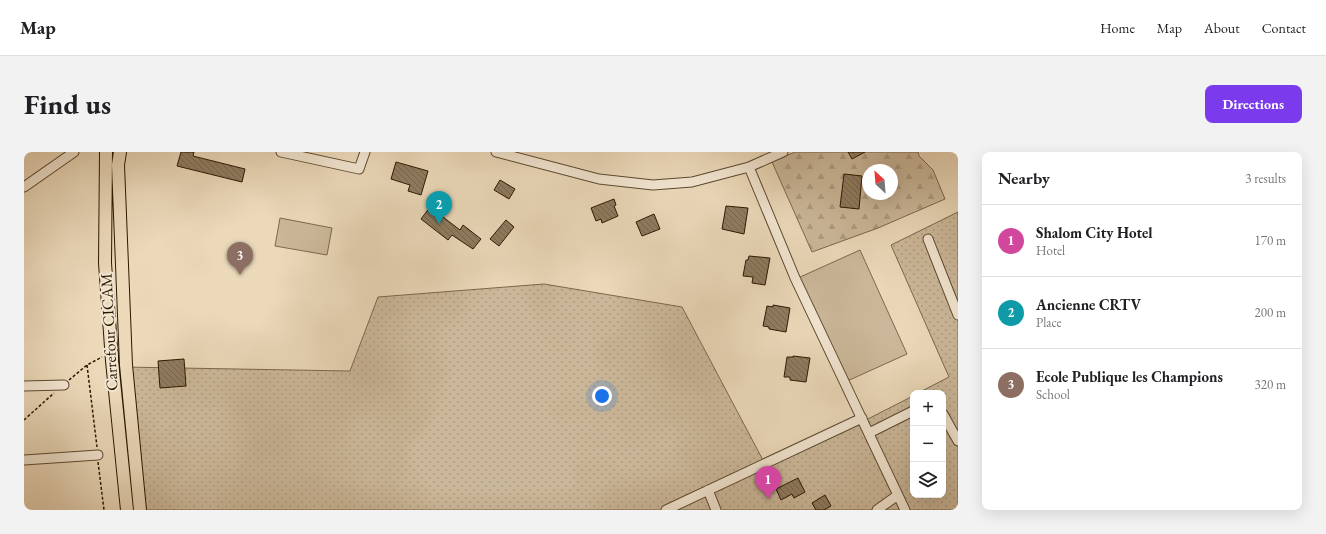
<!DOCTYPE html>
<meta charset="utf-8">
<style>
body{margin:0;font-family:"EB Garamond",serif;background:#f2f2f2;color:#202124}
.controls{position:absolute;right:12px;bottom:12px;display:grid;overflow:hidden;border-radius:8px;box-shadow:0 4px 16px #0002}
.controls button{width:36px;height:36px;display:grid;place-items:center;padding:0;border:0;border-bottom:1px solid #e0e0e0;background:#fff;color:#202124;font:20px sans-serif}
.compass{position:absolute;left:838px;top:12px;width:36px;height:36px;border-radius:50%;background:#fff;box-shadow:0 4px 16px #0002;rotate:334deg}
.you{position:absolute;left:578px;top:244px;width:14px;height:14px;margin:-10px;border:3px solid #fff;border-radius:50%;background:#1a73e8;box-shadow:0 0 0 6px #1a73e833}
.badge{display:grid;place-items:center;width:26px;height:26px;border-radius:50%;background:#7c3aed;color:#fff;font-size:13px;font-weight:700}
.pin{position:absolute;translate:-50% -33px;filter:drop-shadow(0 1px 2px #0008)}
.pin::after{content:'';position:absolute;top:21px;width:14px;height:12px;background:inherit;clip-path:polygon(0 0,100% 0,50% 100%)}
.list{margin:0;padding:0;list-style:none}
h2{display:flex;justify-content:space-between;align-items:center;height:52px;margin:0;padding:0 16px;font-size:17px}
h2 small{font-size:13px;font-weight:400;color:#757577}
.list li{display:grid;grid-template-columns:26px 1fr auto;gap:12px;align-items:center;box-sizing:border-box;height:72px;padding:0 16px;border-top:1px solid #e0e0e0}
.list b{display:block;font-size:15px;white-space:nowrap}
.list p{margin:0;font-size:13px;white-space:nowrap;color:#757577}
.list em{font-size:13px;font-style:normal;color:#757577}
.icon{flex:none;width:22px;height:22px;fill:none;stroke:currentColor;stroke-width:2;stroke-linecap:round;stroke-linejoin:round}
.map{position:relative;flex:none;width:934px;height:358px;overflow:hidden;border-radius:8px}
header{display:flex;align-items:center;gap:24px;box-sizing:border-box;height:56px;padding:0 20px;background:#fff;border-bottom:1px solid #e0e0e0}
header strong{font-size:19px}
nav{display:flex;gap:22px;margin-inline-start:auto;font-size:14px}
.intro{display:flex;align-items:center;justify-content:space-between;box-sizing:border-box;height:96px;padding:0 24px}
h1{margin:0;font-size:28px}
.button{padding:10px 18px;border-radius:8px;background:#7c3aed;color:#fff;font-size:14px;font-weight:700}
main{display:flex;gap:24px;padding:0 24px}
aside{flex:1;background:#fff;border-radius:8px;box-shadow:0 4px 16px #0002}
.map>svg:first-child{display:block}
.grass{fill:url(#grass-dots);stroke:#7c684d}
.forest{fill:url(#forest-firs);stroke:#7c684d;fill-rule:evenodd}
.park{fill:#cbb89a;stroke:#7c684d}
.building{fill:url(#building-back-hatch);stroke:#2c1800}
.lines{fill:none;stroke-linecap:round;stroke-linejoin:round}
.minor-casing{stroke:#5c482e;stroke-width:11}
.major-casing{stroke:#2c1800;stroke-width:14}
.path{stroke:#2c1800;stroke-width:1.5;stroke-dasharray:3 2;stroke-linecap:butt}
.minor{stroke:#f2e6d2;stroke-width:9}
.major{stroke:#ebd9ba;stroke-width:12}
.labels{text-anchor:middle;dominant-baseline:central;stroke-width:4;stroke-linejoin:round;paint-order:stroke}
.street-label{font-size:16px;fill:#2c1800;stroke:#f2e6d2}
</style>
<header>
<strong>Map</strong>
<nav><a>Home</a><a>Map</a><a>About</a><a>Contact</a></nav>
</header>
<div class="intro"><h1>Find us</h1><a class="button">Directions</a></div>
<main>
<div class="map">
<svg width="934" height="358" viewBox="0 0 934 358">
<defs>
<pattern id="grass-dots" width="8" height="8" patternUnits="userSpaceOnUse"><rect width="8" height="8" fill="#cbb89a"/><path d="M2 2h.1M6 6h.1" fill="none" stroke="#ae9d83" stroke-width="1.8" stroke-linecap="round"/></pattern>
<pattern id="forest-firs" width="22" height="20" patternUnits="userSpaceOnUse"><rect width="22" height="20" fill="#cbb89a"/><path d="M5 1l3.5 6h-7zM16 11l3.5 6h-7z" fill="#ae9d83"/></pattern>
<pattern id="building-back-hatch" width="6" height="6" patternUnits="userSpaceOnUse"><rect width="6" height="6" fill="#8f7c61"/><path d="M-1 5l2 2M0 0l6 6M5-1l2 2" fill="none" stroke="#75654e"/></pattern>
</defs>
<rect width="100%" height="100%" fill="#ebd9ba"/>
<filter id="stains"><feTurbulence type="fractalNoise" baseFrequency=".005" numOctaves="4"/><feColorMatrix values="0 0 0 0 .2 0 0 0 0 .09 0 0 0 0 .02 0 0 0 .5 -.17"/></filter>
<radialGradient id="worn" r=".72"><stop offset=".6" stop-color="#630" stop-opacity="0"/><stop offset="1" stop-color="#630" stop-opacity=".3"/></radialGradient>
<path class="grass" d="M934 60V358H113L99 215 326 219 354 145 520 132 658 155 741 312 836 271 889 244V343H919V241H894L925 225 867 93Z"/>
<path class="forest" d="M771 0H894L895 4 909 18 921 47 854 76 788 100 748 10ZM844 18H868V42H844Z"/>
<path class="park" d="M256 66 308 76 303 103 251 94Z
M836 98 883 202 821 230 774 126Z"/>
<path class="building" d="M157 0H170L169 4 221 17 218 30 153 14Z
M824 0H841L828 7Z
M372 10 404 19 397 43 384 39 386 33 367 27Z
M820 22 838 24 835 57 816 55Z
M476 28 491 37 485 47 470 38Z
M590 47 592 53 590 54 594 64 578 71 577 67 572 69 567 56Z
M702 54 724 56 720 82 698 77Z
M406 55 436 78 439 73 457 87 449 97 428 83 424 88 397 67Z
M630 62 636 77 618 84 612 70Z
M482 68 490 75 475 94 466 87Z
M725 104 746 106 741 133 728 131 729 125 719 124 722 108H724Z
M749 153 766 156 762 180 745 177V175L739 174 743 154 749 155Z
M769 204 786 206 782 230 766 228V225H760L763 205H769Z
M160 207 162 234 136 236 134 209Z
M774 326 781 340 770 346 768 342 757 348 752 337Z
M801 343 807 354 800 358H792L788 351Z"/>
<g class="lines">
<defs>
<path id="minor" d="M257 0 335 17 341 0
M472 0 575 27 629 33 668 30 725 15 759 0
M725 15 771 126 881 358
M0 35 50 0
M904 87 934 163
M0 234 40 233
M919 262 934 289
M845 281 889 259
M0 308 74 303
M684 338 692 358
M642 358 838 266
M853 358 874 343"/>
<path id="major" d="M82 0 81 111 88 209 103 358
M96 0 94 13 102 213 116 358"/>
</defs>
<use href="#minor" class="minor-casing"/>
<use href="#major" class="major-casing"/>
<path class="path" d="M63 213 73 295
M45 228 63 213 78 205
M0 268 30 241
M74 310 80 358"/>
<use href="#minor" class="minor"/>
<use href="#major" class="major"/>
</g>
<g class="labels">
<g class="street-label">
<text transform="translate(85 180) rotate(-93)">Carrefour CICAM</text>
</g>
</g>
<rect width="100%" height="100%" filter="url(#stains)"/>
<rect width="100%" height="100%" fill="url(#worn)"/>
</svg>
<div class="controls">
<button>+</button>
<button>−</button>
<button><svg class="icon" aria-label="layers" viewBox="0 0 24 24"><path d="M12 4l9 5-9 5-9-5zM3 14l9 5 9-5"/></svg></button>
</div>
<svg class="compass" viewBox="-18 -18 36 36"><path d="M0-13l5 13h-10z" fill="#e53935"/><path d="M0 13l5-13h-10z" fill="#757577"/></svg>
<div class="you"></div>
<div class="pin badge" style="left:744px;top:347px;background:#d1479c">1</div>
<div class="pin badge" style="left:415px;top:72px;background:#0f9aa8">2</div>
<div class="pin badge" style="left:216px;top:123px;background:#8d6e63">3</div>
</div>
<aside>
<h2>Nearby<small>3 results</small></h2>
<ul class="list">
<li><span class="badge" style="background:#d1479c">1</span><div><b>Shalom City Hotel</b><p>Hotel</p></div><em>170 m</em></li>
<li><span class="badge" style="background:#0f9aa8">2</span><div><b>Ancienne CRTV</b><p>Place</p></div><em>200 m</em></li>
<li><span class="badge" style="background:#8d6e63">3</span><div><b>Ecole Publique les Champions</b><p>School</p></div><em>320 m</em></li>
</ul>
</aside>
</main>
